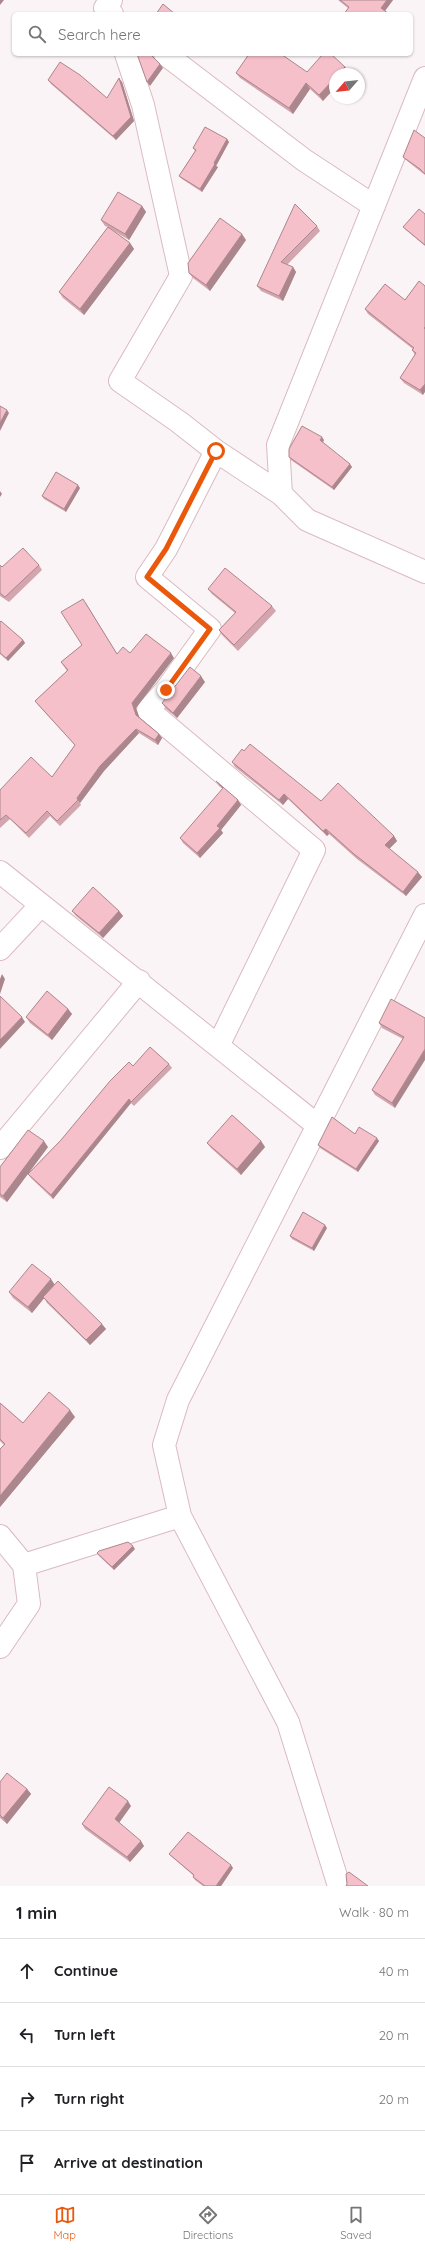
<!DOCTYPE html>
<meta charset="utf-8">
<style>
body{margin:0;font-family:Quicksand,sans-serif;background:#f6f6f6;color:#202124}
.compass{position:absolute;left:329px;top:68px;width:36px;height:36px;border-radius:50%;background:#fff;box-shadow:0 1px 3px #0004;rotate:242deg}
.stop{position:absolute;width:12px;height:12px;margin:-9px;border:3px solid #ea580c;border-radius:50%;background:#fff}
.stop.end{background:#ea580c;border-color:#fff;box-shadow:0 1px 4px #0008}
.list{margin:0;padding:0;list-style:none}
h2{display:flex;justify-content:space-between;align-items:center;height:52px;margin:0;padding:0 16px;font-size:17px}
h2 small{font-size:13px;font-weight:400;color:#757577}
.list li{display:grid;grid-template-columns:26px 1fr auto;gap:12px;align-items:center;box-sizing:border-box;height:64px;padding:0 16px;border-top:1px solid #e0e0e0}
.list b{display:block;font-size:15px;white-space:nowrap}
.list em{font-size:13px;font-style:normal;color:#757577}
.icon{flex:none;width:22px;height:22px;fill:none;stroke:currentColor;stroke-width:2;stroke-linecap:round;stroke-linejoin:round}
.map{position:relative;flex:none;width:425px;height:1886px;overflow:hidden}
.search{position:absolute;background:#fff;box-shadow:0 1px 3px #0004;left:12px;right:12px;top:12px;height:44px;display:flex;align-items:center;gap:10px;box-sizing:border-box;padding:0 14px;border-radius:6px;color:#757577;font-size:15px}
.sheet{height:308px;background:#fff}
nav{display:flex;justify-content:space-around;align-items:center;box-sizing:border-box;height:56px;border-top:1px solid #e0e0e0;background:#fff;font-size:11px;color:#757577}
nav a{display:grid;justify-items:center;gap:2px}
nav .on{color:#ea580c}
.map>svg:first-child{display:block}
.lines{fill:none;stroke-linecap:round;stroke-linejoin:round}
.street-casing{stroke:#dabac0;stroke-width:24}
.street{stroke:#fff;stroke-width:22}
.wall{fill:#d3a5ae}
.shaded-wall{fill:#ac868d}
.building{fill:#f5c0ca;stroke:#ac868d}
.route{stroke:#ea580c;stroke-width:5}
</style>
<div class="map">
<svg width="425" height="1886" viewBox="0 0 425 1886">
<rect width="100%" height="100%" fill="#fbf4f6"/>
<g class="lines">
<defs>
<path id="street" d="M111 0 105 8 112 14
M126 54 143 105 181 276 120 381 179 422 216 451 166 549 147 577 210 629 166 690 148 710 314 850 218 1046
M165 54 304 160 374 206
M425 78 278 445 281 494 307 520 425 572
M216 451 281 494
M0 872 317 1125
M0 949 41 905
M0 1148 139 981
M0 1536 24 1565 29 1604 0 1647
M24 1565 180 1516
M339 1886 288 1722 180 1516 164 1445 178 1400 425 915"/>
</defs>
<use href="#street" class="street-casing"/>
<use href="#street" class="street"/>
</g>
<path class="wall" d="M338 0H393L385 11 348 8Z
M345 67 349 72 347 74H335L323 101 310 89 293 114 240 78 236 73 307 72Z
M48 80 107 98 122 82 134 121 116 140 51 84Z
M425 138V175L406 160 403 157Z
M227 139 229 142 216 166 218 167 202 192 182 179 179 176 195 151 193 148Z
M142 206 146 212 129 240 109 228 130 243 134 249 84 315 63 298 59 292 108 227 105 226 101 220Z
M425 214V246L406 230 403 227Z
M317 226 320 231 287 265 293 267 296 272 283 301 261 291 257 286Z
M246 240 210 291 193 278 189 273Z
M419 281 423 395 404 383 400 378 415 355 412 350 413 349 368 314 365 309 405 300Z
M324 440 323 443 352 467 334 490 291 460 289 457Z
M80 488 66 512 44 499 42 496Z
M0 565 2 567 39 565 42 570 9 602 0 596Z
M208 589 272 606 276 611 238 651 222 635 219 630 235 613 212 594Z
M86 603 117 654 130 653 174 658 136 708 139 717 159 734 162 738 158 745 139 733 104 771 80 803 81 805 60 826 50 816 29 838 10 819 0 828V790L52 777 75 745 39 706 35 701 67 671 61 662 82 645Z
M0 622 23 640 25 643 8 661 0 654Z
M205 682 177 718 166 709 162 703Z
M232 762 321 801 394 836 397 841 389 849 422 877 406 896 357 859 329 834 327 836 288 799 283 805 235 767Z
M216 781 238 800 241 805 221 830 223 833 200 858 183 843 180 838 223 789 219 786Z
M72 911H119L123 916 103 938 76 916Z
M68 1009 72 1014 52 1040 30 1023 26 1017Z
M425 1018 395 1108 375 1095 372 1090 403 1039 382 1028 379 1023Z
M169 1064 172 1068 134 1106 131 1103 53 1199 31 1178 28 1174 133 1066Z
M261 1141 265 1147 241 1175 211 1148 207 1143Z
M379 1141 358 1172 320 1148 318 1145Z
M48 1147 7 1202 0 1197V1167Z
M327 1228 314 1251 292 1239 290 1236Z
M55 1285 106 1329 90 1345 47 1303 44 1298 32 1313 13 1298 9 1292Z
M0 1403 23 1423 75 1417 0 1507V1449L4 1445 0 1441Z
M135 1549 114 1570 99 1556 97 1553Z
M0 1782 27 1789 31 1794 7 1824 0 1818Z
M131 1806 119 1823 144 1846 130 1862 85 1829 82 1824Z
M169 1854 233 1868 221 1886H203L195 1880 193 1877 194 1876 172 1857Z"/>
<path class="shaded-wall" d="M0 0H4L0 5Z
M387 0H393L384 12 381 8Z
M160 64 163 68 150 86 147 82Z
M345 67 349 72 347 74H338Z
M119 78 122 82 134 121 116 140 113 136Z
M335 78V88L323 101 319 95Z
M306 83 310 89 293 114 289 108Z
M227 139 229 142 216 166 218 167 202 192 200 189Z
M142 206 146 212 129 240 125 234Z
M242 234 246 240 210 291 206 285Z
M130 243 134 249 84 315 80 309Z
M293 267 296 272 283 301 279 296Z
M425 384V392L423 395 420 390Z
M7 410 9 413 0 431V423Z
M322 437 324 440 322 443 320 440Z
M350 464 352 467 334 490 332 487Z
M78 485 80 488 66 512 64 509Z
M0 491 2 494 0 497Z
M23 640 25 643 8 661 6 658Z
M171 653 174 658 136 708 140 719 136 715 132 703Z
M201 676 205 682 177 718 173 713Z
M136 729 139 733 104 771 80 803 77 798 100 766Z
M159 734 162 738 158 745 155 740Z
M284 794 288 799 283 805 279 800Z
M238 800 241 805 221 830 223 833 200 858 197 853 217 826Z
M326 829 329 834 327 836 323 831Z
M394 836 397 841 388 850 385 845Z
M418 872 422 877 406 896 403 892Z
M119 911 123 916 103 938 99 933Z
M2 974 5 979 0 994V979Z
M68 1009 72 1014 52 1040 48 1035Z
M22 1017 25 1022 0 1049V1040Z
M425 1049V1060L395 1108 392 1103Z
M129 1099 131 1103 53 1199 51 1195Z
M377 1138 379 1141 358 1172 356 1169Z
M44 1141 48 1147 7 1202 3 1196Z
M261 1141 265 1147 241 1175 237 1169Z
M325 1225 327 1228 314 1251 312 1248Z
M51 1279 55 1285 32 1313 28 1307Z
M102 1324 106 1329 90 1345 86 1340Z
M70 1410 75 1417 0 1507V1496Z
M133 1546 135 1549 114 1570 112 1567Z
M27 1789 31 1794 7 1824 3 1818Z
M128 1801 131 1806 118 1824 115 1819Z
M141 1841 144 1846 130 1862 127 1857Z
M231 1865 233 1868 221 1886H216Z"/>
<path class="building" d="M340 0H387L381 8 389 14H344L349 7Z
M163 4 175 14H156Z
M137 54H150L160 64 147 82Z
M249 54H281L307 72 323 54H331L345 67 338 74H335V78L319 95 306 83 289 108 236 73Z
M60 62 80 75 107 98 119 78 131 117 113 136 48 80Z
M205 127 227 139 214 163 215 164 200 189 179 176 196 150 193 148Z
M414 130 425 138V174L420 169 403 157Z
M118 192 142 206 125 234 101 220Z
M295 204 317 226 281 262 293 267 279 296 257 286Z
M419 209 425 214V245L403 227Z
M220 218 242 234 206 285 189 273 188 263Z
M108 227 130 243 80 309 59 292Z
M419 281 425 286V327L424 328 425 329V384L420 390 400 378 416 353 412 350 414 348 365 309 385 284 405 300Z
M0 406 7 410 0 423Z
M302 426 322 437 320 440 350 464 332 487 289 457V449Z
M56 472 78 485 64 509 42 496Z
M23 548 39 565 5 597 0 593V565L2 567Z
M225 568 272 606 234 645 219 630 236 612 208 589Z
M83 599 117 654 123 647 130 653 146 634 171 653 132 703 136 715 159 734 155 740 136 729 100 766 77 798 78 800 57 821 47 811 26 833 6 815 0 820V790L31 757 52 777 75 745 35 701 68 670 61 662 82 645 61 612Z
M1 621 23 640 6 658 0 653V622Z
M190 667 201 676 173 713 162 703Z
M250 744 321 801 338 783 394 836 385 845 418 872 403 892 354 854 326 829 323 831 284 794 279 800 232 762 242 749 244 751Z
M216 781 238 800 217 826 220 828 197 853 180 838 223 788Z
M93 887 119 911 99 933 72 911Z
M47 991 68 1009 48 1035 26 1017Z
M0 996 22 1017 0 1040Z
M391 999 425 1018V1049L392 1103 372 1090 404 1037 379 1023Z
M150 1047 169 1064 131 1102 129 1099 51 1195 28 1174 61 1140 110 1081 129 1062 133 1066Z
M232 1115 261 1141 237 1169 207 1143Z
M332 1117 355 1134 359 1127 377 1138 356 1169 318 1145Z
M28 1130 44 1141 3 1196 0 1194V1167Z
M303 1212 325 1225 312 1248 290 1236Z
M32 1264 51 1279 28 1307 9 1292Z
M58 1281 102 1324 86 1340 43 1297Z
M49 1392 70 1410 0 1496V1449L5 1444 0 1439V1403L23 1423Z
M128 1542 133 1546 112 1567 97 1553 99 1551Z
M7 1773 27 1789 3 1818 0 1815V1782Z
M109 1787 128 1801 115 1819 141 1841 127 1857 82 1824Z
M188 1832 231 1865 216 1886H205L193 1877 194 1875 169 1854Z
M349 1872 368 1886H346L347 1884 346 1874Z"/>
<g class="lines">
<path class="route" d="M166 690 210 629 147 577 166 549 216 451"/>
</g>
</svg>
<svg class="compass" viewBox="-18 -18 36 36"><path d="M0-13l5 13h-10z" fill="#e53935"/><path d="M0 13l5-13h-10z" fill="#757577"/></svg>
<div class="stop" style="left:216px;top:451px"></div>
<div class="stop end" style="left:166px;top:690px"></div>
<div class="search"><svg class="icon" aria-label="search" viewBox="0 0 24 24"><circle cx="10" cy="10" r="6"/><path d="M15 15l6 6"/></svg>Search here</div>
</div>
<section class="sheet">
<h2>1 min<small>Walk · 80 m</small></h2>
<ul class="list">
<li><svg class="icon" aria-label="ahead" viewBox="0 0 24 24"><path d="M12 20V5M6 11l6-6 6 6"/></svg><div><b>Continue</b></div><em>40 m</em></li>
<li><svg class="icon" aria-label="left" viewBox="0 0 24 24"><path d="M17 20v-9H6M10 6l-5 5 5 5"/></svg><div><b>Turn left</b></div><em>20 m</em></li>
<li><svg class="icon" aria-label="right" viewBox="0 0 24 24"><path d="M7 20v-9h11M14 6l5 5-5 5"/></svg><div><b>Turn right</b></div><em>20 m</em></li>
<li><svg class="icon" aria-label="arrive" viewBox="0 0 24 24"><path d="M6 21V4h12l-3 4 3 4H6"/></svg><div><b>Arrive at destination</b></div></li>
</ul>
</section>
<nav>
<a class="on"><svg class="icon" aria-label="map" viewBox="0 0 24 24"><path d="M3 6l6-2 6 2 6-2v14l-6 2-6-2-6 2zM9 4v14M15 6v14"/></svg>Map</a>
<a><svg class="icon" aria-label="directions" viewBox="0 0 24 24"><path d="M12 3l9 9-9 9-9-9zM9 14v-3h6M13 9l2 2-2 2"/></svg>Directions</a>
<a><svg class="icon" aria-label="saved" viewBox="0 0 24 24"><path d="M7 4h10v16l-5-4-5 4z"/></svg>Saved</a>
</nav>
